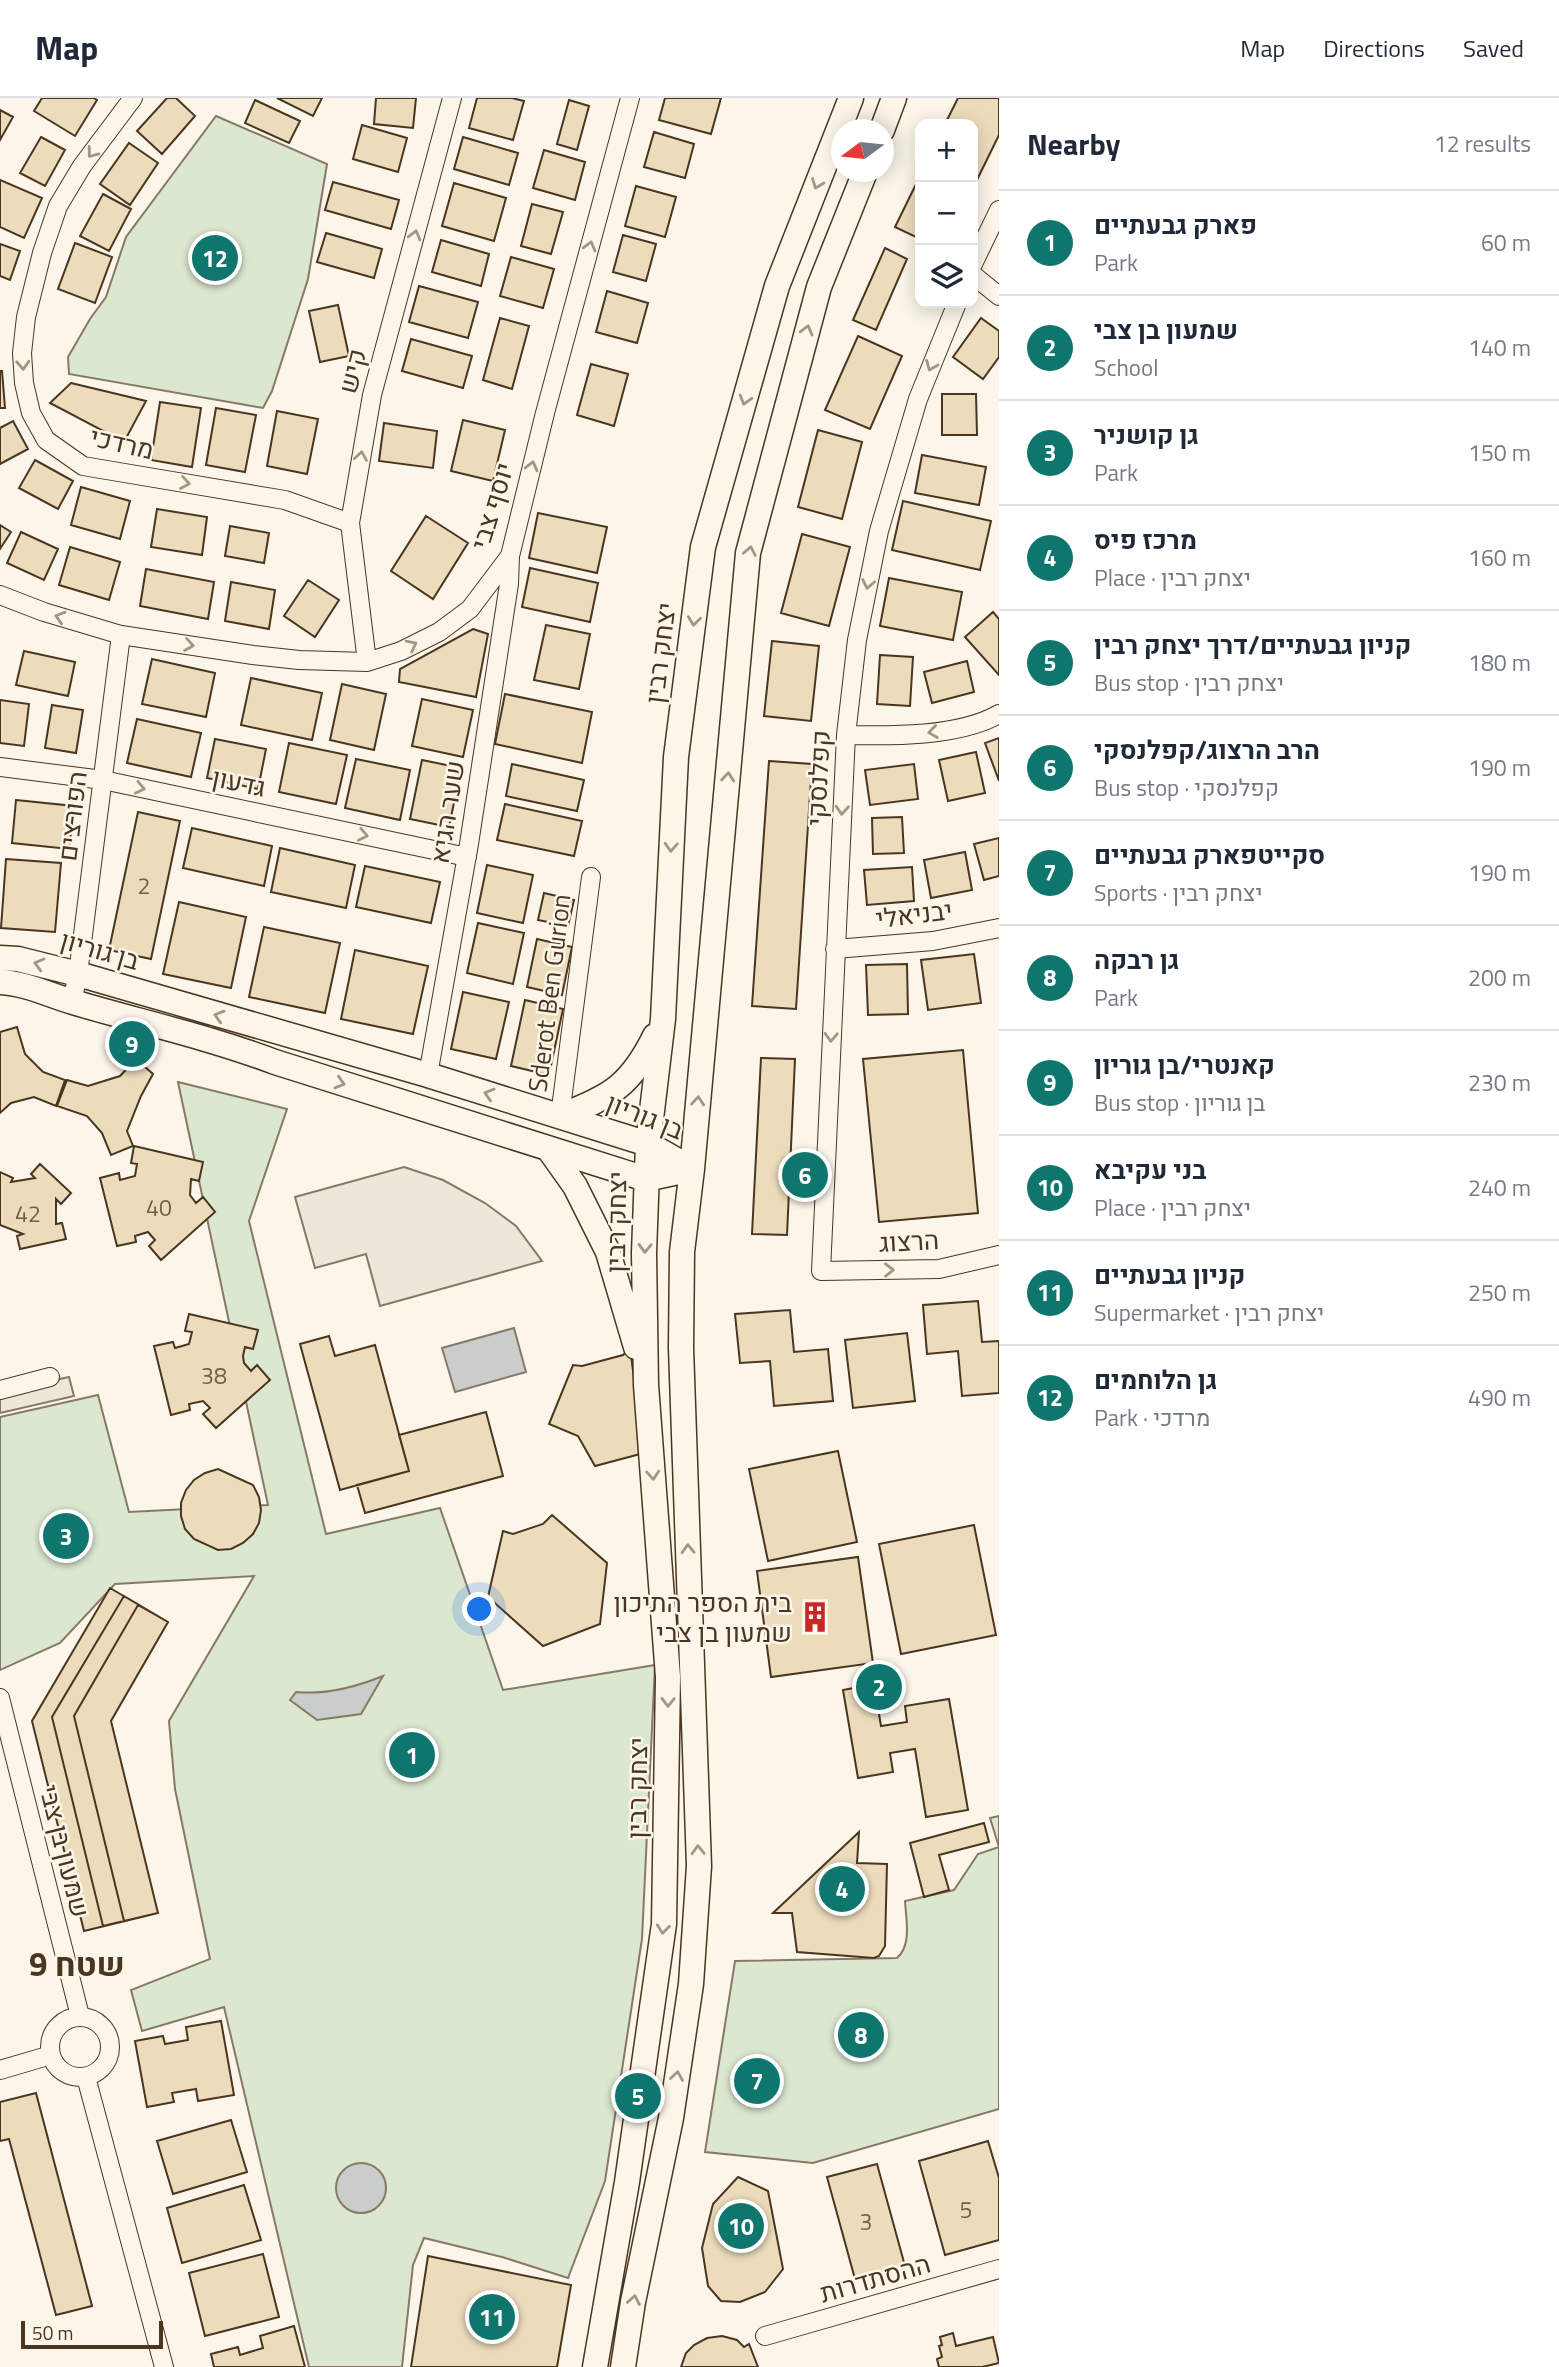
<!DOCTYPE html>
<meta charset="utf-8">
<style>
body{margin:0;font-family:"Titillium Web",Heebo,sans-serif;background:#f6f6f7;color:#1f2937}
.controls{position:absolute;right:21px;top:21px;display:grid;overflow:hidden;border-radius:14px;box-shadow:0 4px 18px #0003}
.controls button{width:63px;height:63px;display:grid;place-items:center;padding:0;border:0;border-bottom:2px solid #e0e1e3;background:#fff;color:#1f2937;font:35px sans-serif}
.compass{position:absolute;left:831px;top:21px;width:63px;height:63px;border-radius:50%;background:#fff;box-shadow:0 4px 18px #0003;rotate:255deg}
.scale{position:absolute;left:21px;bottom:18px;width:142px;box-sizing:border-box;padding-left:7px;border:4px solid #4a3520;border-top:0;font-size:19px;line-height:24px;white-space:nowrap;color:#4a3520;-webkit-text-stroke:5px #fbf6e9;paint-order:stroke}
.you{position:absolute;left:480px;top:1512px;width:24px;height:24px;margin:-18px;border:5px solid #fff;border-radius:50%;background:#1a73e8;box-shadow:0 0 0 10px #1a73e833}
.badge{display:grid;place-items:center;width:46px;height:46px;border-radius:50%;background:#0f766e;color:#fff;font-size:23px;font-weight:700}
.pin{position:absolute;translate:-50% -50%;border:4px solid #fff;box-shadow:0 2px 7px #0006}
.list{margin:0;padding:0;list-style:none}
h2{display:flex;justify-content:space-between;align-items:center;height:91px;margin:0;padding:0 28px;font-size:30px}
h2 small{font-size:23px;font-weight:400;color:#747a83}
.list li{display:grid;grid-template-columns:46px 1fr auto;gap:21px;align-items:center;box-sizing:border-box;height:105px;padding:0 28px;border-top:2px solid #e0e1e3}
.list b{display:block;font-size:26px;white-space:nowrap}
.list p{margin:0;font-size:23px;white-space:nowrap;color:#747a83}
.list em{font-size:23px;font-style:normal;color:#747a83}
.icon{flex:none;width:38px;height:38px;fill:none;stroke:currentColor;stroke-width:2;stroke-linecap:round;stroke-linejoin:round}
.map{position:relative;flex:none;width:999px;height:2269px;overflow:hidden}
header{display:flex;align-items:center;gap:42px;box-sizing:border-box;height:98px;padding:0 35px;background:#fff;border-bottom:2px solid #e0e1e3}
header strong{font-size:33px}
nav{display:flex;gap:38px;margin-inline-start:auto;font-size:24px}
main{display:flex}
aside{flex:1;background:#fff}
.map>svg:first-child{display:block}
.green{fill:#dce7d0;stroke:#887966;stroke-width:2}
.parking{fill:#ede7d9;stroke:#887966;stroke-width:2}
.water{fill:#c9cecd;stroke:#887966;stroke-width:2}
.building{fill:#ecdcbc;stroke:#4a3520;stroke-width:2}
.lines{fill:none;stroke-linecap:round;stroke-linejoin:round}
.street-casing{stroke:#4a3520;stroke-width:20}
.secondary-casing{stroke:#4a3520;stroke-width:27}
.street{stroke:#fbf6e9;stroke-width:18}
.secondary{stroke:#fbf6e9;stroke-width:24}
.oneway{stroke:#a29684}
.labels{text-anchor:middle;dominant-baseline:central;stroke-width:5;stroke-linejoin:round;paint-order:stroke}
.number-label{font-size:23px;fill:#725f47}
.street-label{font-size:26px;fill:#4a3520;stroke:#fbf6e9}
.poi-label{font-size:26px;fill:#4a3520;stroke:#fbf6e9;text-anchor:end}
.district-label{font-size:33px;font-weight:bold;fill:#4a3520;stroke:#fbf6e9}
</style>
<header>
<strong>Map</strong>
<nav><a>Map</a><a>Directions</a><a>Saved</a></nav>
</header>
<main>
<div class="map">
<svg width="999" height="2269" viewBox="0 0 999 2269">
<rect width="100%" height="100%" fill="#fbf6e9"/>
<path class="green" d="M216 18 327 66 308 181 272 293 263 310 69 276 68 259 90 221 106 199 126 139Z
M178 984 287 1011 249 1123 326 1436 440 1410 503 1592 655 1567 642 1841 605 2083 568 2180 502 2159 424 2140 413 2167 402 2269H309L224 1909 142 1933 131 1892 210 1861 175 1691 169 1623 254 1478 115 1486 60 1545 0 1572V1319L98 1297 129 1414 268 1407Z
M999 1718V2011L813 2065 705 2054 735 1863 897 1860C912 1847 906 1821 905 1803L954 1792 978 1756 999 1749 990 1720Z"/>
<path class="parking" d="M404 1069 443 1082 485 1105 516 1128 542 1163 380 1208 366 1156 315 1170 295 1099Z
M69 1279 74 1298 0 1315V1294Z"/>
<path class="water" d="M514 1230 526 1274 455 1294 442 1250Z
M383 1578 361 1616 317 1622 290 1602 296 1594C326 1597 356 1589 383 1578Z
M336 2090a25 25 0 1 1 50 0a25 25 0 1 1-50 0Z"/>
<path class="building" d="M42 0H94L97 2 75 38 34 13Z
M167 0H176L195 18 162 56 137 33Z
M277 0H322L313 18Z
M376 0H416L413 30 374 26Z
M477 0H512L524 3 513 42 469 30Z
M665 0H721L711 36 659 22Z
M958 0H999V37L973 90V26H945Z
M255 2 300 23 289 45 245 25Z
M569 2 589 8 577 52 557 46Z
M0 12 13 19 0 42Z
M362 27 407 40 398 74 353 61Z
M654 34 694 46 685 80 644 69Z
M41 39 65 52 45 88 20 75Z
M463 39 518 55 509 87 454 71Z
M129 45 158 65 130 107 100 86Z
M544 52 585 64 575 102 533 90Z
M920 78V141L895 129Z
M0 82 42 100 24 140 0 129Z
M333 84 399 102 391 131 325 112Z
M454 85 506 100 494 143 442 128Z
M636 88 676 99 665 139 625 128Z
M103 96 131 111 109 153 80 138Z
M532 106 563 114 551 156 521 148Z
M326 135 382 151 374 180 317 164Z
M623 137 656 146 646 183 613 174Z
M441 142 489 156 481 188 432 174Z
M75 145 112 159 95 205 58 191Z
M0 146 20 153 10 182 0 178Z
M885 150 907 161 876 232 853 222Z
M511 159 554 171 543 210 500 198Z
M419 188 478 204 468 240 409 224Z
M607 193 648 205 637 245 596 234Z
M338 207 349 258 320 264 309 213Z
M500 220 529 228 512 291 483 282Z
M981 220 999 233V259L983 281 953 259Z
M858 238 902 258 870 331 825 312Z
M411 241 472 258 463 290 402 273Z
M591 266 628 276 614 328 577 317Z
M0 273H2L5 310H0Z
M71 285 146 303 124 344 50 305Z
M942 296H976L977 337H942Z
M160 304 201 310 192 369 151 362Z
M216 310 256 317 245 374 206 367Z
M277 313 318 321 307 376 267 368Z
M463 322 505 332 493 383 451 373Z
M13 323 28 351 0 366V330Z
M384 325 437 333 433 370 379 363Z
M818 332 862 344 842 421 798 409Z
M922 357 986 369 979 407 915 395Z
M35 362 73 383 58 411 19 390Z
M81 389 130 403 120 441 71 427Z
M903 403 991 423 980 472 892 452Z
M157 411 207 419 202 457 151 449Z
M538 415 607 429 597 475 529 460Z
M426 418 468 445 433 501 391 473Z
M0 427 11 434 0 451Z
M230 428 269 435 264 465 225 458Z
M21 434 58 451 44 482 7 465Z
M802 436 850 449 829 528 781 515Z
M70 449 120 464 109 502 59 487Z
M530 470 598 485 590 524 522 509Z
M146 471 214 484 208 521 140 508Z
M889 480 962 494 953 542 880 528Z
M308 482 339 502 315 539 284 518Z
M231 484 275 492 269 531 225 523Z
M993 514 999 521V577L965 539Z
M546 527 590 536 579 591 534 582Z
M473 531 488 536 476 599 399 584 400 571Z
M772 543 819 548 811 623 764 618Z
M24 553 75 564 68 598 16 587Z
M880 557 913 559 910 608 877 606Z
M152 561 215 575 206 619 142 606Z
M967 563 974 594 932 605 924 574Z
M251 580 322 595 312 642 241 627Z
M342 586 386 596 374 652 330 642Z
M505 596 592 614 582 665 495 646Z
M422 601 473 612 463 659 412 648Z
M0 602 29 606 24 648 0 645Z
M52 607 83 612 76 655 45 650Z
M137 621 201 635 191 679 127 665Z
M999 640V683L985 645Z
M215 641 266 651 258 691 207 680Z
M289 645 347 657 336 706 279 694Z
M976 654 985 695 948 703 939 662Z
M356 661 410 672 400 722 345 710Z
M422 662 461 670 449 729 410 721Z
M769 663 812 666 796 911 752 908Z
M512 666 584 682 577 713 506 698Z
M914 666 918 701 870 707 865 672Z
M16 702 74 708 69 751 12 745Z
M505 706 582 723 574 758 497 742Z
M138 714 180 723 151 861 109 852Z
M902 719 904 755 873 756 872 720Z
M192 730 272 748 264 788 183 770Z
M999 740V778L984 782 974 746Z
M280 750 355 767 346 810 271 794Z
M965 754 972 792 931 800 924 762Z
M6 761 61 765 55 834 1 830Z
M487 767 533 777 523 825 477 815Z
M365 768 440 784 431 825 356 809Z
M912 769 914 803 867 807 864 772Z
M544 795 574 802 568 828 538 822Z
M179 804 246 819 231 890 163 876Z
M478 825 524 835 513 886 467 875Z
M264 829 340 845 325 915 249 899Z
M537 841 572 849 562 897 527 889Z
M355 852 428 868 413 936 341 921Z
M974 856 981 905 928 912 921 862Z
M907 866 908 916 868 917 866 867Z
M463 894 509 904 496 961 451 951Z
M525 902 563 911 549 977 511 968Z
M17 929 25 956 43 974 65 982 56 1008 34 999 11 1005 0 1015V934Z
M963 952 978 1115 879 1124 863 961Z
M761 960 795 961 787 1137 752 1136Z
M136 961 153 976 141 998 127 1033 133 1048 111 1057 102 1035 87 1018 57 1008 67 982 88 988 120 978Z
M134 1048 203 1064 199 1083 191 1081 190 1097 196 1105 203 1099 215 1114 161 1162 149 1148 155 1142 148 1134 135 1138 136 1144 117 1148 100 1080 119 1075 120 1082 135 1078 137 1066 131 1065Z
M40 1066 71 1095 61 1106 56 1101V1126L62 1125 66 1141 20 1151 17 1138 23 1136 0 1127V1074L13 1080 11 1084 35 1080 31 1076Z
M978 1203 982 1244 999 1243V1295L962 1298 958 1253 927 1256 923 1207Z
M790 1212 794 1254 828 1251 833 1303 774 1308 770 1263 740 1265 735 1216Z
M189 1216 258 1232 253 1251 245 1249 243 1258 244 1265 251 1273 257 1267 270 1282 216 1330 203 1316 210 1310 203 1303 189 1306 190 1312 171 1317 154 1248 173 1244 175 1250 189 1246 192 1234 185 1233Z
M907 1235 915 1303 853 1310 845 1242Z
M329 1238 335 1258 375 1247 409 1373 340 1392 300 1246Z
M630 1250 644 1355 595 1368 578 1338 549 1326 573 1267 582 1268 623 1257Z
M486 1314 503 1378 365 1415 357 1387 409 1373 399 1337Z
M838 1353 857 1444 768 1463 749 1371Z
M218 1371 253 1387 259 1399 261 1412 259 1425 253 1436 243 1445 231 1451 218 1452 194 1441 185 1431 181 1418V1405L186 1392 194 1382 205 1375Z
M552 1417 607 1465 600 1526 543 1548 488 1499 503 1433 513 1436 543 1426Z
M974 1427 996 1537 901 1556 879 1446Z
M858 1459 873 1565 771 1579 757 1473Z
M110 1490 168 1524 111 1623 158 1815 84 1833 32 1623Z
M124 1498 168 1524 111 1623 158 1815 103 1828 52 1619Z
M138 1507 168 1524 111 1623 158 1815 124 1823 74 1618Z
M874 1586 881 1628 907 1624 905 1608 949 1601 968 1712 926 1719 915 1651 890 1655 893 1674 858 1680 843 1592Z
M984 1725 989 1744 939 1757 949 1792 924 1799 910 1745Z
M859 1734 857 1765 887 1766 885 1848 879 1858 874 1860 797 1854 792 1815H773Z
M221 1923 234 1997 198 2003 196 1991 172 1995 174 2004 147 2009 135 1943 163 1938 165 1946 188 1942 186 1929Z
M36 1995 92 2208 56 2217 9 2041 0 2043V2004Z
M231 2022 247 2074 173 2096 157 2043Z
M988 2043 999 2080V2142L945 2157 919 2063Z
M877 2066 905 2168 855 2181 827 2079Z
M738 2079 768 2093 783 2171 765 2194 740 2204 721 2203 708 2188 702 2150 713 2106Z
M244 2087 261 2142 182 2165 167 2110Z
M263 2156 279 2219 205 2238 189 2175Z
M428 2158 571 2187 557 2269H411Z
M294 2228 305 2269H214L211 2256 238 2249 240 2257 263 2250 260 2238Z
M953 2235 956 2248 993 2239 999 2265 982 2269H939L937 2261 942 2259 939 2248 942 2247 940 2239Z
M722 2238 737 2242 744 2249 749 2246 758 2269H681L686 2255 694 2247 707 2240Z"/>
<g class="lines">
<defs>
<path id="street" d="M133 0 82 68 58 108 42 155 26 219 22 255 24 285 31 315 46 342 83 368 285 402 350 425
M973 166 999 112
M973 177 999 198
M957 205 918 301 879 433 857 542 846 637 821 1173 939 1171 999 1157
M0 497 44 514 121 537 253 557 299 562 367 564 401 553 439 534 470 511 510 458 545 315 630 0
M367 564 350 425 372 297 452 0
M846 637C891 638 959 639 999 616
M0 669 103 682 467 759
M835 851 933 843 999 830
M72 904 78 876 121 537
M428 977 469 746 509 486 510 458
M560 1018 591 779
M0 1292 50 1279
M0 1600 80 1918
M50 1949a30 30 0 1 1 60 0a30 30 0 1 1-60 0Z
M0 1972 51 1957
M86 1979 164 2269
M765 2238 999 2171"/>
<path id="secondary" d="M882 32 894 0
M0 860 18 861 78 876 428 977 648 1046 692 1071
M0 884C25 885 49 897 73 904 140 924 209 939 275 964L646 1081 692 1071
M560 1018C611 999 631 987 655 938
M548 1050 575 1088 608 1154 636 1249
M595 2269 627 2084 664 1826 668 1579 646 1287 644 1155 648 1046 663 921 676 659 703 449 777 188 851 0
M623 2269 633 2204 671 2020 691 1886 699 1768 681 1250 682 1154 692 1071 748 455 819 189 865 74"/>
</defs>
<use href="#street" class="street-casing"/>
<use href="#secondary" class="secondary-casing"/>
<use href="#street" class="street"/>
<use href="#secondary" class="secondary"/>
</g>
<defs><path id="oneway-chevron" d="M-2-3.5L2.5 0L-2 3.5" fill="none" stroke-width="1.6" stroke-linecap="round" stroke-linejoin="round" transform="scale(1.75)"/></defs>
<g class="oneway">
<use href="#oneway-chevron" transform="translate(92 55) rotate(127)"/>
<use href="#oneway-chevron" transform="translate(817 86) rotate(111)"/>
<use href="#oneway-chevron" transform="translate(415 137) rotate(-75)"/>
<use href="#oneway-chevron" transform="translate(590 148) rotate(-75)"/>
<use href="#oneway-chevron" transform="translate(807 232) rotate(-75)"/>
<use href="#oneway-chevron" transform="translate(23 267) rotate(87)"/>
<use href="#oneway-chevron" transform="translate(931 268) rotate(112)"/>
<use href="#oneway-chevron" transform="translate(745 302) rotate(106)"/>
<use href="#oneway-chevron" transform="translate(361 358) rotate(-81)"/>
<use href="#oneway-chevron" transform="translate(532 368) rotate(-76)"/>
<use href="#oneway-chevron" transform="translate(185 385) rotate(10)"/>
<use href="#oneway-chevron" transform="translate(750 453) rotate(-79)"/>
<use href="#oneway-chevron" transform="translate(868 486) rotate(101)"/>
<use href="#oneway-chevron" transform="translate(60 519) rotate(-163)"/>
<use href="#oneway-chevron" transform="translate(694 523) rotate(97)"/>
<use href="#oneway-chevron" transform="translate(189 547) rotate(9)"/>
<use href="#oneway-chevron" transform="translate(412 547) rotate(-27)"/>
<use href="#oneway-chevron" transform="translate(933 634) rotate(172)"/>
<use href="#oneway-chevron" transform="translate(728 679) rotate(-85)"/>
<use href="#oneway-chevron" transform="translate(140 690) rotate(12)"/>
<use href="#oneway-chevron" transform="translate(842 712) rotate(93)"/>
<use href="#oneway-chevron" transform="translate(363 737) rotate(12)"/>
<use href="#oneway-chevron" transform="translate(671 749) rotate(93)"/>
<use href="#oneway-chevron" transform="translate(39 866) rotate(-165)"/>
<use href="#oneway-chevron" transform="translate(219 918) rotate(-164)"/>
<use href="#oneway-chevron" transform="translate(831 939) rotate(93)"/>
<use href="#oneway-chevron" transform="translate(340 985) rotate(17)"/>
<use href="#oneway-chevron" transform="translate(489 996) rotate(-163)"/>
<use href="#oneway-chevron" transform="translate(698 1003) rotate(-85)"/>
<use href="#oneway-chevron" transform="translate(645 1150) rotate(91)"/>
<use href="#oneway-chevron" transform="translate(889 1172) rotate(-1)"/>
<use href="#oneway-chevron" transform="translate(653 1377) rotate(86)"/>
<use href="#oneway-chevron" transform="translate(688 1451) rotate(-92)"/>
<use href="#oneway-chevron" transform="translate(668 1604) rotate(91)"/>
<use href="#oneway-chevron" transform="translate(698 1752) rotate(-92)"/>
<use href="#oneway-chevron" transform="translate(663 1831) rotate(96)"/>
<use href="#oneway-chevron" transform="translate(677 1978) rotate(-81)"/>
<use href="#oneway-chevron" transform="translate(634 2202) rotate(-80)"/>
</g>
<defs>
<symbol id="building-bare" viewBox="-9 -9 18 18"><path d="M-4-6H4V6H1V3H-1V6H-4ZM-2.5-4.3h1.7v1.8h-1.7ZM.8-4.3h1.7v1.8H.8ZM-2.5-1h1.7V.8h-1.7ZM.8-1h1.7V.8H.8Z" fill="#c62828" stroke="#fbf6e9" stroke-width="2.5" paint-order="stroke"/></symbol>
</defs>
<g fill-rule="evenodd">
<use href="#building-bare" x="793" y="1497" width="44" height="44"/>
</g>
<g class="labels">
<g class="number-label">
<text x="144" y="787">2</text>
<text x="159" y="1109">40</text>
<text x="28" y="1115">42</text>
<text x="214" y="1277">38</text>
<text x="966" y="2111">5</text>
<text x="866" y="2123">3</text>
</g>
<g class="street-label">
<text transform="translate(352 273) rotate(-76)">קיש</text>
<text transform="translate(122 345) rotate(13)">מרדכי</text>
<text transform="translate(492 408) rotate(-73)">יוסף צבי</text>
<text transform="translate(660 555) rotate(-83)">יצחק רבין</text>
<text transform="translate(818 680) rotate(-87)">קפלנסקי</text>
<text transform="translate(239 684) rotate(12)">גדעון</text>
<text transform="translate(447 714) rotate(-81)">שער הגיא</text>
<text transform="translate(72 718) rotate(-83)">הפורצים</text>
<text transform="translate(914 816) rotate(-7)">יבניאלי</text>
<text transform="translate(100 852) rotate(16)">בן גוריון</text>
<text transform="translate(549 895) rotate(-83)">Sderot Ben Gurion</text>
<text transform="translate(645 1018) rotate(22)">בן גוריון</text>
<text transform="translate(616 1124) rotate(-89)">יצחק רבין</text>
<text transform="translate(909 1143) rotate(-3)">הרצוג</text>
<text transform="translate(637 1690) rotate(-89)">יצחק רבין</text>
<text transform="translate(65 1753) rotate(76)">שמעון בן צבי</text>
<text transform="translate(875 2180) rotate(-16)">ההסתדרות</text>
</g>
<g class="poi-label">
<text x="792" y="1504">בית הספר התיכון<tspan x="792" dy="30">שמעון בן צבי</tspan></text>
</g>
<g class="district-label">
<text x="77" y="1866">שטח 9</text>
</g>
</g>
</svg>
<div class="controls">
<button>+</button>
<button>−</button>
<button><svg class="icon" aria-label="layers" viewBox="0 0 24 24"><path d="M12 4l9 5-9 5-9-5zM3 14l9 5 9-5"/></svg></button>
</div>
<svg class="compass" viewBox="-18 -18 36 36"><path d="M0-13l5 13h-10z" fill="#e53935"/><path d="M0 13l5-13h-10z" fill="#747a83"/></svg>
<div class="scale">50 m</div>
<div class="you"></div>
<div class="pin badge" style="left:412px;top:1657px">1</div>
<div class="pin badge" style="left:879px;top:1589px">2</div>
<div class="pin badge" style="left:66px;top:1438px">3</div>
<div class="pin badge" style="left:842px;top:1791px">4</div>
<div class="pin badge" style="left:638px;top:1998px">5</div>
<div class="pin badge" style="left:805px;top:1077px">6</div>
<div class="pin badge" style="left:757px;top:1983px">7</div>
<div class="pin badge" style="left:861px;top:1937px">8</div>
<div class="pin badge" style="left:132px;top:946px">9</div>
<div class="pin badge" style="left:741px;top:2128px">10</div>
<div class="pin badge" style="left:492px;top:2219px">11</div>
<div class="pin badge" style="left:215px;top:160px">12</div>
</div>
<aside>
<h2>Nearby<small>12 results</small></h2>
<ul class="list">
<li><span class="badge">1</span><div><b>פארק גבעתיים</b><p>Park</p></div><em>60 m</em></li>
<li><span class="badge">2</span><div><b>שמעון בן צבי</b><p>School</p></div><em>140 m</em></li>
<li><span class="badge">3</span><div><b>גן קושניר</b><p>Park</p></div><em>150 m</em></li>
<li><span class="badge">4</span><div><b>מרכז פיס</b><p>Place · יצחק רבין</p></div><em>160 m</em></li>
<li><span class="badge">5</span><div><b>קניון גבעתיים/דרך יצחק רבין</b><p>Bus stop · יצחק רבין</p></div><em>180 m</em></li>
<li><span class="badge">6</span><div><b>הרב הרצוג/קפלנסקי</b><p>Bus stop · קפלנסקי</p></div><em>190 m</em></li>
<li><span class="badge">7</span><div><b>סקייטפארק גבעתיים</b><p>Sports · יצחק רבין</p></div><em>190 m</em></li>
<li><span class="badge">8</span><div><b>גן רבקה</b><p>Park</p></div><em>200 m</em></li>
<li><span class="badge">9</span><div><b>קאנטרי/בן גוריון</b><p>Bus stop · בן גוריון</p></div><em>230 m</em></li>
<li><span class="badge">10</span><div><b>בני עקיבא</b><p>Place · יצחק רבין</p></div><em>240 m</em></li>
<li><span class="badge">11</span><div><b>קניון גבעתיים</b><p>Supermarket · יצחק רבין</p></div><em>250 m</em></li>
<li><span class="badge">12</span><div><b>גן הלוחמים</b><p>Park · מרדכי</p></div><em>490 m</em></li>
</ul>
</aside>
</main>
